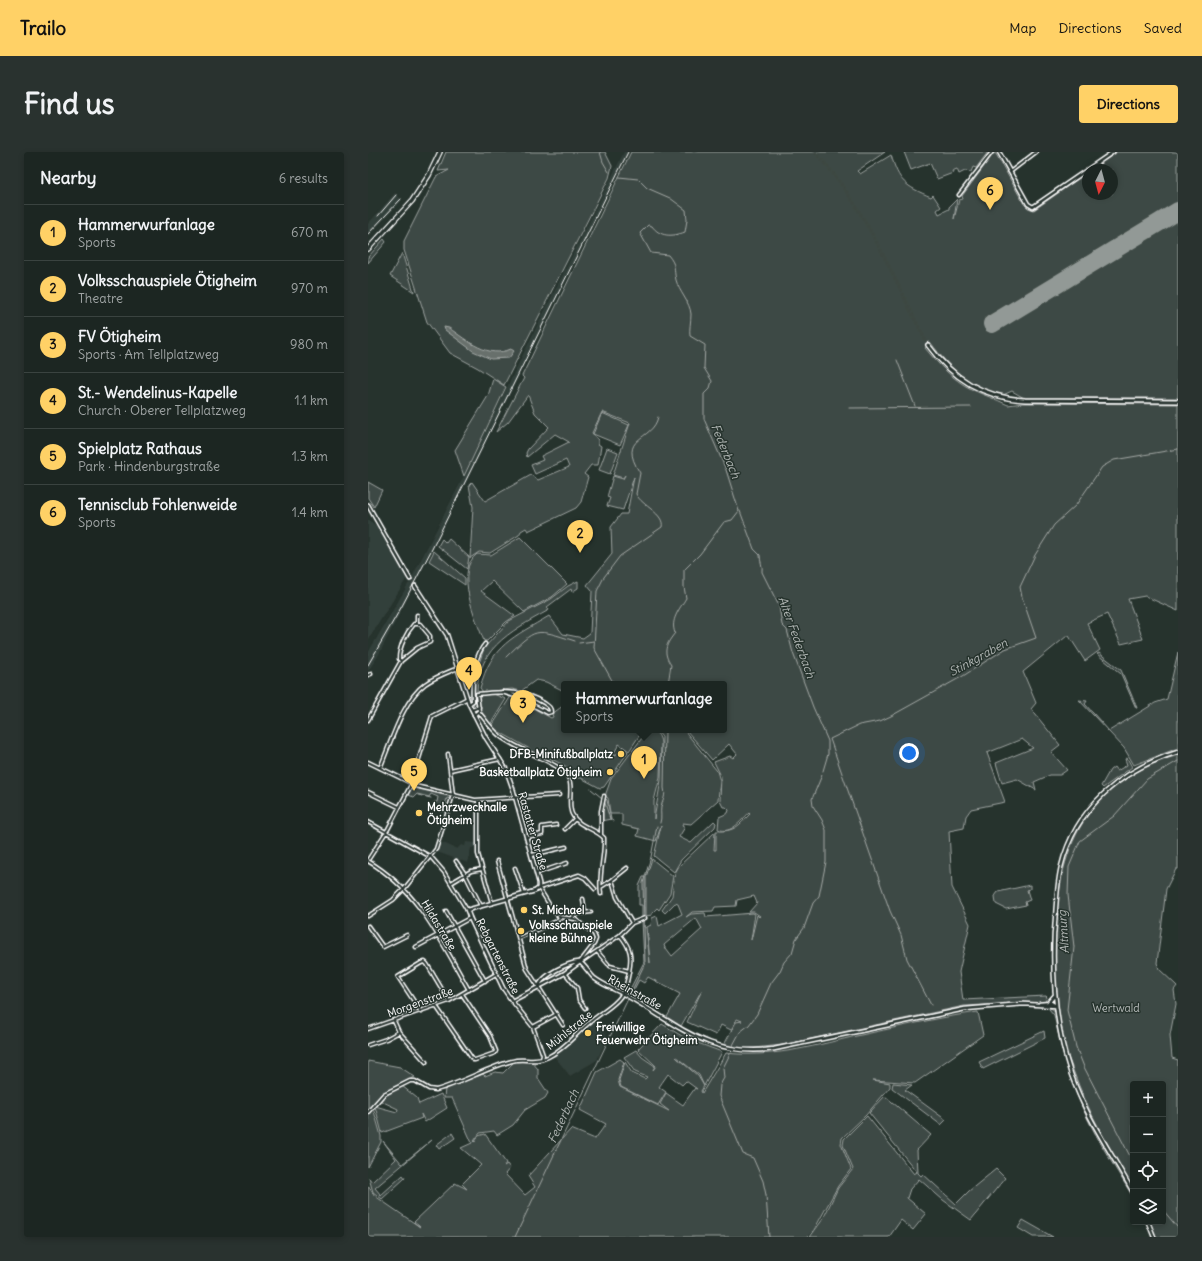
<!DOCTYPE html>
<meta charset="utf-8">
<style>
body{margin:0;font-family:Delius,sans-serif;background:#29322f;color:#f1f3f6}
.controls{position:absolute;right:12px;bottom:12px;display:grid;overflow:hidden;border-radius:4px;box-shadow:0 2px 6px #0003}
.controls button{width:36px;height:36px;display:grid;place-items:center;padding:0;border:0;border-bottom:1px solid #3a4340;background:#1c2622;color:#f1f3f6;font:20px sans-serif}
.compass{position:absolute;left:714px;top:12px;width:36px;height:36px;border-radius:50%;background:#1c2622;box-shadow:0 2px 6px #0003;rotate:186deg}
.you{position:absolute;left:541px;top:601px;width:14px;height:14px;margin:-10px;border:3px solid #fff;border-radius:50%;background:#1a73e8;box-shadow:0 0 0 6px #1a73e833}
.badge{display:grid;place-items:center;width:26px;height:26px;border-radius:50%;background:#ffd166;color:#111;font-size:13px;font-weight:700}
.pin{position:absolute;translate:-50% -33px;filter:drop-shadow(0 1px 2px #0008)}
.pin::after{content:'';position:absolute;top:21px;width:14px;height:12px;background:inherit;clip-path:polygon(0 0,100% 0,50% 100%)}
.popup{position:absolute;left:193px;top:529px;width:166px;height:52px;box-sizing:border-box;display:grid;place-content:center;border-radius:4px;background:#1c2622;filter:drop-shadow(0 1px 3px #0005);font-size:13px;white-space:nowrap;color:#a0a5a5}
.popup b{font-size:15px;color:#f1f3f6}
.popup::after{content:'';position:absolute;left:50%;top:100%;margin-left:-8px;border:8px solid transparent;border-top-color:#1c2622}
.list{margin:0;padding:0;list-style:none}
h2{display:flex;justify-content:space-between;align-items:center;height:52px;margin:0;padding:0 16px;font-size:17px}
h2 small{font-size:13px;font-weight:400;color:#a0a5a5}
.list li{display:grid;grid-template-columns:26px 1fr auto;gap:12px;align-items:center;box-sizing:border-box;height:56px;padding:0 16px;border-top:1px solid #3a4340}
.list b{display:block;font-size:15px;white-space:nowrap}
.list p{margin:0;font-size:13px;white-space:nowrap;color:#a0a5a5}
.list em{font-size:13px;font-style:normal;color:#a0a5a5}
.icon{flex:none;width:22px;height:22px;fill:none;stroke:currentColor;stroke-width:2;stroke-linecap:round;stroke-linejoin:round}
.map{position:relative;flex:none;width:810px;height:1085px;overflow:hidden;border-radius:4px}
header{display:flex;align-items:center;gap:24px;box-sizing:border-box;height:56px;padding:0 20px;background:#ffd166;color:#111}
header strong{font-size:19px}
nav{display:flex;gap:22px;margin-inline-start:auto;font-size:14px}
.intro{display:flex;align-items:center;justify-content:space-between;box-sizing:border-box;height:96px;padding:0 24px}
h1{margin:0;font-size:28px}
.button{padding:10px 18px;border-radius:4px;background:#ffd166;color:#111;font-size:14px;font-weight:700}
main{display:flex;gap:24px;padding:0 24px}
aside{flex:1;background:#1c2622;border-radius:4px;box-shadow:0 2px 6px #0003}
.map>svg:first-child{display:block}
.built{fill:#333f3a}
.green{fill:#3e4944;stroke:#9ea4a2;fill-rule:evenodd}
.water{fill:#67706c;stroke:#a4a9a7}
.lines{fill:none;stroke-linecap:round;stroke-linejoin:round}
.stream{stroke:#a4a9a7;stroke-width:1}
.runway{stroke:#929996;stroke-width:18}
.tertiary-tunnel{stroke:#3c4742;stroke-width:2.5;stroke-dasharray:2.5 1;stroke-linecap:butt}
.secondary-tunnel{stroke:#3c4742;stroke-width:3;stroke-dasharray:3 1.5;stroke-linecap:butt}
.minor-casing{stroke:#fff;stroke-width:5}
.tertiary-casing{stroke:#fff;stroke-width:5.5}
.secondary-casing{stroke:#fff;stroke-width:6}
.primary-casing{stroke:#fff;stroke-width:6}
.minor{stroke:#26332d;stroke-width:2}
.tertiary{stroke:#26332d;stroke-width:2.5}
.secondary{stroke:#26332d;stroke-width:3}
.primary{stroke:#26332d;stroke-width:3.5}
.rail{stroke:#fff;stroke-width:1}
.poi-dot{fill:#ffd166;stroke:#26332d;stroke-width:1.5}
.labels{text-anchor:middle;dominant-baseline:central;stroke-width:3;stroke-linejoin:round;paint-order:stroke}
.poi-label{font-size:11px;font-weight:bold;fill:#fff;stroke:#26332d;text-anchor:start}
.street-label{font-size:11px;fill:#fff;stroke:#26332d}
.park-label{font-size:11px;fill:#bbbfbe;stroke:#26332d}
.water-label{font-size:12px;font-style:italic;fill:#b3b8b6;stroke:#26332d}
</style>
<header>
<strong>Trailo</strong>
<nav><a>Map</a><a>Directions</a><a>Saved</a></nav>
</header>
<div class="intro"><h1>Find us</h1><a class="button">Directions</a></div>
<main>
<aside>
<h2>Nearby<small>6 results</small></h2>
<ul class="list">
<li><span class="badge">1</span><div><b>Hammerwurfanlage</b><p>Sports</p></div><em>670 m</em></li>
<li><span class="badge">2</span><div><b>Volksschauspiele Ötigheim</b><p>Theatre</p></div><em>970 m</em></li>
<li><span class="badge">3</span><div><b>FV Ötigheim</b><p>Sports · Am Tellplatzweg</p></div><em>980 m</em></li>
<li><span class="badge">4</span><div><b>St.- Wendelinus-Kapelle</b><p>Church · Oberer Tellplatzweg</p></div><em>1.1 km</em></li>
<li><span class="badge">5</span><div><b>Spielplatz Rathaus</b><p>Park · Hindenburgstraße</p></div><em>1.3 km</em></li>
<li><span class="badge">6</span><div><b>Tennisclub Fohlenweide</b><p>Sports</p></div><em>1.4 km</em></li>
</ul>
</aside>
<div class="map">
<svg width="810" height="1085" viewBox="0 0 810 1085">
<rect width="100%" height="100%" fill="#26332d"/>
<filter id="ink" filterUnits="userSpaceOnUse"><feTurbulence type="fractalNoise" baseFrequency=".025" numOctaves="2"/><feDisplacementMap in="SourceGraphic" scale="8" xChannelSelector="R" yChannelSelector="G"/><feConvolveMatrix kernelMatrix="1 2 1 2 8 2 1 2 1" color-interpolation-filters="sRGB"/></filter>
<g filter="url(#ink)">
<path class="built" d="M256 0H261L64 398 10 504 0 519V501L42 429 97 322 164 184Z
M27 41 34 48 0 84V72Z
M0 368 9 374 22 393 39 426 0 488Z
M73 690 89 697 93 693 97 694 98 690 108 691V695L103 696 100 711 69 700Z
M228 868 240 885 229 908 202 924 186 904Z"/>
<path class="green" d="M78 0H237L244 14 241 26 136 233 110 216 82 201 59 170 36 98V89L68 25 81 18 70 19Z
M263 0H517L489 19 492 22 523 3C531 30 537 34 563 45L565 43 573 55 569 58 571 62 581 57V55L589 47 586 67 591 48 595 47 594 44 626 1 628 2 656 52 660 56 666 58 720 20V42H744V18H723L749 0H810V246H656L644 239 635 243C602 235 582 217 563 191L557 196C570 212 584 227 603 237 615 243 628 247 640 253L655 251 810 252V459L777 444 760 447 775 487 753 492 739 462 719 471 732 498 717 509 701 484H699L655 520 668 551 663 557 692 593 683 600 699 618 692 623H682L666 630 668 638 649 627 634 631 628 611 665 596 654 587 619 601 637 650 603 657 598 664 596 676 581 679 584 735 602 772 591 820 595 848 678 844 679 845 677 850 596 854 414 893 376 897 356 893 368 870 374 869 369 867 363 878 353 873 348 883 319 870 334 838 313 874 299 865 312 842 280 825 276 831 271 828 263 843 260 841 276 810 274 768 276 767V775H278L282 811 279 775 283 773 284 766 289 764 291 774 314 762 310 752 307 751 297 761 294 758 304 744 307 721 311 714 347 680 346 698H348V679C367 680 370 674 382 662L381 661C372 669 363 683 350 677L351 665 360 661 361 658 358 655H355L352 649 353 624 346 610 362 604 365 606 369 602 361 592 344 608 318 578H356V532H196V539L178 530 168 528 153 539 144 537 115 540 112 536C123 493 146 485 181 464L195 482 215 486 222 481 224 439 219 433 244 402 243 375 253 362H259L266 325 255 358 239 354 242 346 239 345 245 324 255 327 257 323 255 326 245 323 262 271 234 260 224 281 230 288V292L233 294 230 313H223L216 322 220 325 213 350 208 356 160 379 158 376 153 379 151 383 122 401 111 400 102 406 105 355 101 333 104 330 117 349 163 323 170 328 201 315 198 308 167 322 163 313 175 308 173 304 201 290 187 282 159 305 158 301 160 297 181 275 167 261 160 243 140 270 128 280 156 226 154 224ZM386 744 389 751 381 760H386L392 764 391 765 389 763 383 788 387 762 385 761 338 765 337 761 323 762 318 765 324 760 345 759 347 755 368 754 369 748ZM328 766 334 777 304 804 298 796 295 798 297 796 296 793Z
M536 0H620L608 16 605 15 603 20 597 19 591 22 589 17 584 19 585 21 569 27 562 11 543 18Z
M16 87 18 90 0 111V105Z
M34 101 46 140 22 124Z
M125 227 138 235 96 324 87 298 120 244Z
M234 261 261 273 252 293 225 282Z
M239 296 250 300 242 322 231 318Z
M0 330 14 338 6 355 0 346Z
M152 385 199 432 184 445 156 460 124 429 113 439 147 464 138 470 119 489H116C108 468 86 419 109 402L123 403Z
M74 387 78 391 81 387 101 405 99 417 70 394Z
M66 399 97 426V433L61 409Z
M210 429V436L204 440 203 437 179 455 181 458C140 481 106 497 109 551L106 554 105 551 107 525 116 496 141 469 183 447 200 434Z
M810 500V596L766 613 756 596 711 548 719 549 717 552 741 579 787 551 799 547Z
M731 501 753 518 769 556H768L753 522 729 502Z
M125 542 138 547 122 573 112 560 110 543Z
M143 544 183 566 185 565 184 562 196 553V578H275L261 599 251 592 245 603 247 604 254 595 260 600 236 635 232 636 213 626H203L197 619 199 615 172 601 171 604 161 599 162 597 128 578 124 574Z
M280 578C289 578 292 584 293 591L292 625 286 649V667L293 628 294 585 288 578H316L349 619 352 629 350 648 323 672 315 671 314 673 317 675 311 685 323 691 346 669 348 671 347 675 313 708 306 720 286 704 293 674 288 689 269 684 271 677 254 673V662H242L240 646 237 644 243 627Z
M810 603V717H808L798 737 789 811 791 817 809 834 806 838 808 852 802 883 804 906 810 908V1085H788L782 1070H795V932H765V1036C742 997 720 960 705 918 702 909 698 901 696 892 688 861 687 831 687 799 687 704 711 633 810 603Z
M759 606 764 615 735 636 733 634 742 618 746 615 749 619 759 613 757 607Z
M44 634 82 644V647L79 646 76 657H78L77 660 64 656 66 650H69L70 645 63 642 61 645 49 642 46 645 40 643Z
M236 645 239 648 243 667 233 669V659Z
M284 707 305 724 302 741 291 758 289 756 284 761V763L278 764V725Z
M275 725H277V765H274V753H271V734Z
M662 733V737L659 738 662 748 657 750 658 753 638 757 628 752 627 744 630 740Z
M683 856 687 859C694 897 704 934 722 968 734 992 750 1016 764 1040L765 1045C745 1012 723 979 709 943 698 917 692 891 686 863L681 857Z
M610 860 615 883 547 931 505 928 522 931V935L498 963 474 986 473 992 483 1017 470 1034 446 1078 439 1085H0V1034L7 1044 52 1075 46 1070 87 1031 99 1037 94 1032 113 1013 93 996 104 991 84 946H76L77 937 115 922 117 924 127 920 135 921 147 909 164 910 170 917V926L180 941 177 946 157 958 145 973 129 983 126 979 112 981 106 989 107 990 110 984 117 982 138 1011 136 1014 139 1012 142 1016 137 1022 157 1043 167 1035 160 1024 203 977 227 987 238 972 212 958 229 920 252 907 256 910 250 928 252 935 301 959 292 952 298 941 315 953 327 936 329 937 318 929 314 933 300 922 291 935 298 940 290 953 253 935 251 928 257 910 264 921 277 927 279 925 267 920 256 905 268 898 274 905 287 914 285 918 288 914 270 897 294 872 319 887 354 900 336 934 331 923 308 905 330 924 336 934 333 939 334 941 358 901C401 906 442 895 484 885 526 876 567 866 610 860Z
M676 879 677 886 615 917 611 910Z
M0 909 32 915 47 925 18 939 4 952 13 984V990L0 1015Z
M525 931 544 933 537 938 578 968 573 973 524 936Z
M34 934 49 946 51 952 73 942 79 956 57 970 53 962 54 966 14 981 7 954 29 960 30 957 11 948Z
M517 944 563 983 549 998 550 1021 553 1024 555 1022 588 1052 601 1039 628 1017 637 1026 603 1068 575 1048 551 1027 542 1037 539 1046 558 1062 545 1078 533 1068 521 1085H442L455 1067 470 1036 485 1017 475 993 476 987 499 964 546 1022 549 1020 501 961Z
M84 981 87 986 71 997 68 993Z
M64 988 7 1036 13 1043 35 1023 37 1026 14 1047 5 1040 1 1026 4 1030 28 1007 15 989 34 1012Z
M655 1068 685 1085H665L650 1076Z"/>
<path class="water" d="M76 175 81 176C100 189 120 207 143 197L146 199 141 206 123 207 105 199 77 178Z"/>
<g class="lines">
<path class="stream" d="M232 0 235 10 241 20
M251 25 270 27 279 36 302 46 318 58 319 68 317 80C304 85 292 85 284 74L280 73 272 81 283 101 300 103C309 114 305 116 308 128 311 140 322 150 323 162 323 170 321 177 322 184L337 193 336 216 344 229 342 236 336 242V267L358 318 371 359 364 368 356 370 332 402 316 418V435L318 446C311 458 302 468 307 481 298 492 294 500 303 513L300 532
M529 208 547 254
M481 256 603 255
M372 359 386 397 392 403C392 410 395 414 394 420L411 454 414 473 419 478 425 501 445 555 460 589V602L455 619
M211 491 226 489
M138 505C169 475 166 476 207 489
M246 532 226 496 229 439 236 425 252 404 294 375C297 362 274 354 268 342L272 321C248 283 285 290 290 265
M223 637 234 646
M50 643 63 646
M236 648 242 667 245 669
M292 671C294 665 292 661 293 655 295 647 298 645 296 636L297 578
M563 853 539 807 533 783 522 759 462 587 491 573 512 569 523 564 595 524 637 497 668 486 654 445 652 435 667 403 686 373 708 353 734 315 746 308 810 297
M364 895 372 880 381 873 389 862 403 831 412 819 416 810 424 801 428 787 436 776 445 751 451 744 458 710V678L454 668 445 654 444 647 454 623
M362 902 355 916 356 926 352 933 351 944 375 1002 385 1006 395 1029 398 1043 401 1085
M765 1010 716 915 708 895 699 858 706 795 700 743 701 715 712 689 746 664 779 627 810 609
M795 1058 810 1076
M147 1085 277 811 275 731 283 705 289 674"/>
<path class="runway" d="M624 172 810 59"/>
<path class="tertiary-tunnel" d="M42 427 47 434"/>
<path class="secondary-tunnel" d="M447 0C498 55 526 128 560 193"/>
<defs>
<path id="minor" d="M642 20 668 0
M591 43 624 0
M49 463V471
M0 523 3 522
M101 552 105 549C104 531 105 506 117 492
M104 558 111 555
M111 560C118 569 124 578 133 585 152 599 177 605 195 619 209 630 198 649 204 662 210 675 227 676 236 686 237 705 230 723 233 742
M106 563 111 559 109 542C135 540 153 537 176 551 180 554 183 555 183 560L180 561 147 544 134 540
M0 568 33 509 49 496 62 490V484L52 472H46C38 481 31 495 31 507L33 509
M80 602 82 618
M0 610 43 631
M12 616C23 591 34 549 57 532 67 525 78 521 90 516
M43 633 107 648 191 643
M0 640 31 655
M110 649V702L124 751
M0 670 63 705 76 720 99 758
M197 677 207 667
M233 683V659L236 644
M159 685 174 682V675L188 673
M164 703 198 695
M0 708 20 677 43 633 64 564 98 547
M0 709C51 739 73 789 101 838
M88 709 97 722 113 754
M129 709 159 817 195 873
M147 716 156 742
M169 721 199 711
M244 728 259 716
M83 731 103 719 114 717
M233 735 244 728 249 745 264 771
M215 747 217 760
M78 759 117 829
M0 764 25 748 36 737 68 697 85 643 82 618 132 607
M204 766 208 762 223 760
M0 774 15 795 39 783
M151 786 189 769 192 765
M48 795 102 766
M229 799 240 812
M212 810 226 792 228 787 226 782 207 767 192 765 186 760 171 736 211 723 217 726 227 737
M213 810 252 783 264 771 277 766
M242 814 261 819
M197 821 209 836 211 848 217 856
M144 849 165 875 175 903 174 907
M68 854 105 908H107L127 901 128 899 122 884 94 842
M53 860 30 825 53 811 57 810 59 812 81 849
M26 869 31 880 58 910
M165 875 189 862
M0 877 81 849 128 822
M0 893 18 887 31 880
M0 960 16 942 42 929H47L61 937 68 938C94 931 118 916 144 909 156 905 166 912 180 905 197 897 208 881 222 870 245 851 256 851 261 820 264 804 263 796 252 783"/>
<path id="tertiary" d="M631 0 660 52 665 55 745 0
M0 353 42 427
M47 434 79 483 101 552 118 586 138 617 145 637 171 731V736L167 739 99 758 102 766 135 836 144 849 197 821 212 810
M212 810C217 814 221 821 226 826 238 835 254 840 266 848 315 877 345 905 406 897L597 857 656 852 688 854
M171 833C177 822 199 811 211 810
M680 851 687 843
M672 852 683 851 688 854
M765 1040C743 1000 718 965 703 922 688 877 684 829 686 782 688 760 688 737 693 715 707 656 754 617 810 600
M780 1070 786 1085"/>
<path id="secondary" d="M560 193C584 226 616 246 657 248L810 249"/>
<path id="primary" d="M0 97 44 49 61 23 72 0"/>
</defs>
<use href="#minor" class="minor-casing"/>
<use href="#tertiary" class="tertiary-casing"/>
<use href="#secondary" class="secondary-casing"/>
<use href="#primary" class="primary-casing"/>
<use href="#minor" class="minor"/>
<use href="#tertiary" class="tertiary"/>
<use href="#secondary" class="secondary"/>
<use href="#primary" class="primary"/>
<path class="rail" d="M10 64 28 43
M0 82 33 47
M0 513 34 454 64 397 260 0"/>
</g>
</g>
<g class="poi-dot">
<circle cx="253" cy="602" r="4"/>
<circle cx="242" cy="620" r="4"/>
<circle cx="51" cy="661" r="4"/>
<circle cx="156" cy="758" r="4"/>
<circle cx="153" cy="779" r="4"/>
<circle cx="220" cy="881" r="4"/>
</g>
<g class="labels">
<g class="poi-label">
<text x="245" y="602" text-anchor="end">DFB-Minifußballplatz</text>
<text x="234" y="620" text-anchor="end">Basketballplatz Ötigheim</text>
<text x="59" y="655">Mehrzweckhalle<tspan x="59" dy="13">Ötigheim</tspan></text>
<text x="164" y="758">St. Michael</text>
<text x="161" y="773">Volksschauspiele<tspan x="161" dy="13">kleine Bühne</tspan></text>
<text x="228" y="875">Freiwillige<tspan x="228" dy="13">Feuerwehr Ötigheim</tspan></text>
</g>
<g class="street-label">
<text transform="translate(165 679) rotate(74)">Rastatter Straße</text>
<text transform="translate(71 773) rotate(59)">Hildastraße</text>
<text transform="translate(130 804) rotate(63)">Rebgartenstraße</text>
<text transform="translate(267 840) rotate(29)">Rheinstraße</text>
<text transform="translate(52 850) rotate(-20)">Morgenstraße</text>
<text transform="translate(201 878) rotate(-39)">Mühlstraße</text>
</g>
<g class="park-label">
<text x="748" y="856">Wertwald</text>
</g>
<g class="water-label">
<text transform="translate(358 299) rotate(68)">Federbach</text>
<text transform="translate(429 485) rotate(70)">Alter Federbach</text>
<text transform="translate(610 505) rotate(-29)">Stinkgraben</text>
<text transform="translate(695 780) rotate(-94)">Altmurg</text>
<text transform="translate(195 964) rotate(-65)">Federbach</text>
</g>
</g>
</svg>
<div class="controls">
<button>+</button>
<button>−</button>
<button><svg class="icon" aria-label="locate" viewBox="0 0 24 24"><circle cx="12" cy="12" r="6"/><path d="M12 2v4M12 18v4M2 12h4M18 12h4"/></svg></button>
<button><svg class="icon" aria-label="layers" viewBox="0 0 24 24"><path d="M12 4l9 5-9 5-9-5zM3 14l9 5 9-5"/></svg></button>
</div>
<svg class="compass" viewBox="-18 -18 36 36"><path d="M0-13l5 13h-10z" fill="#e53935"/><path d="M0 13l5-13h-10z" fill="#a0a5a5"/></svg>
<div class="you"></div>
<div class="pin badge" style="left:276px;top:627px">1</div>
<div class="popup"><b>Hammerwurfanlage</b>Sports</div>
<div class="pin badge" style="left:212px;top:401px">2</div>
<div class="pin badge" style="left:155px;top:571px">3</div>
<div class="pin badge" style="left:101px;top:538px">4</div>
<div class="pin badge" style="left:46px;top:639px">5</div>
<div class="pin badge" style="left:622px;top:58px">6</div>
</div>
</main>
